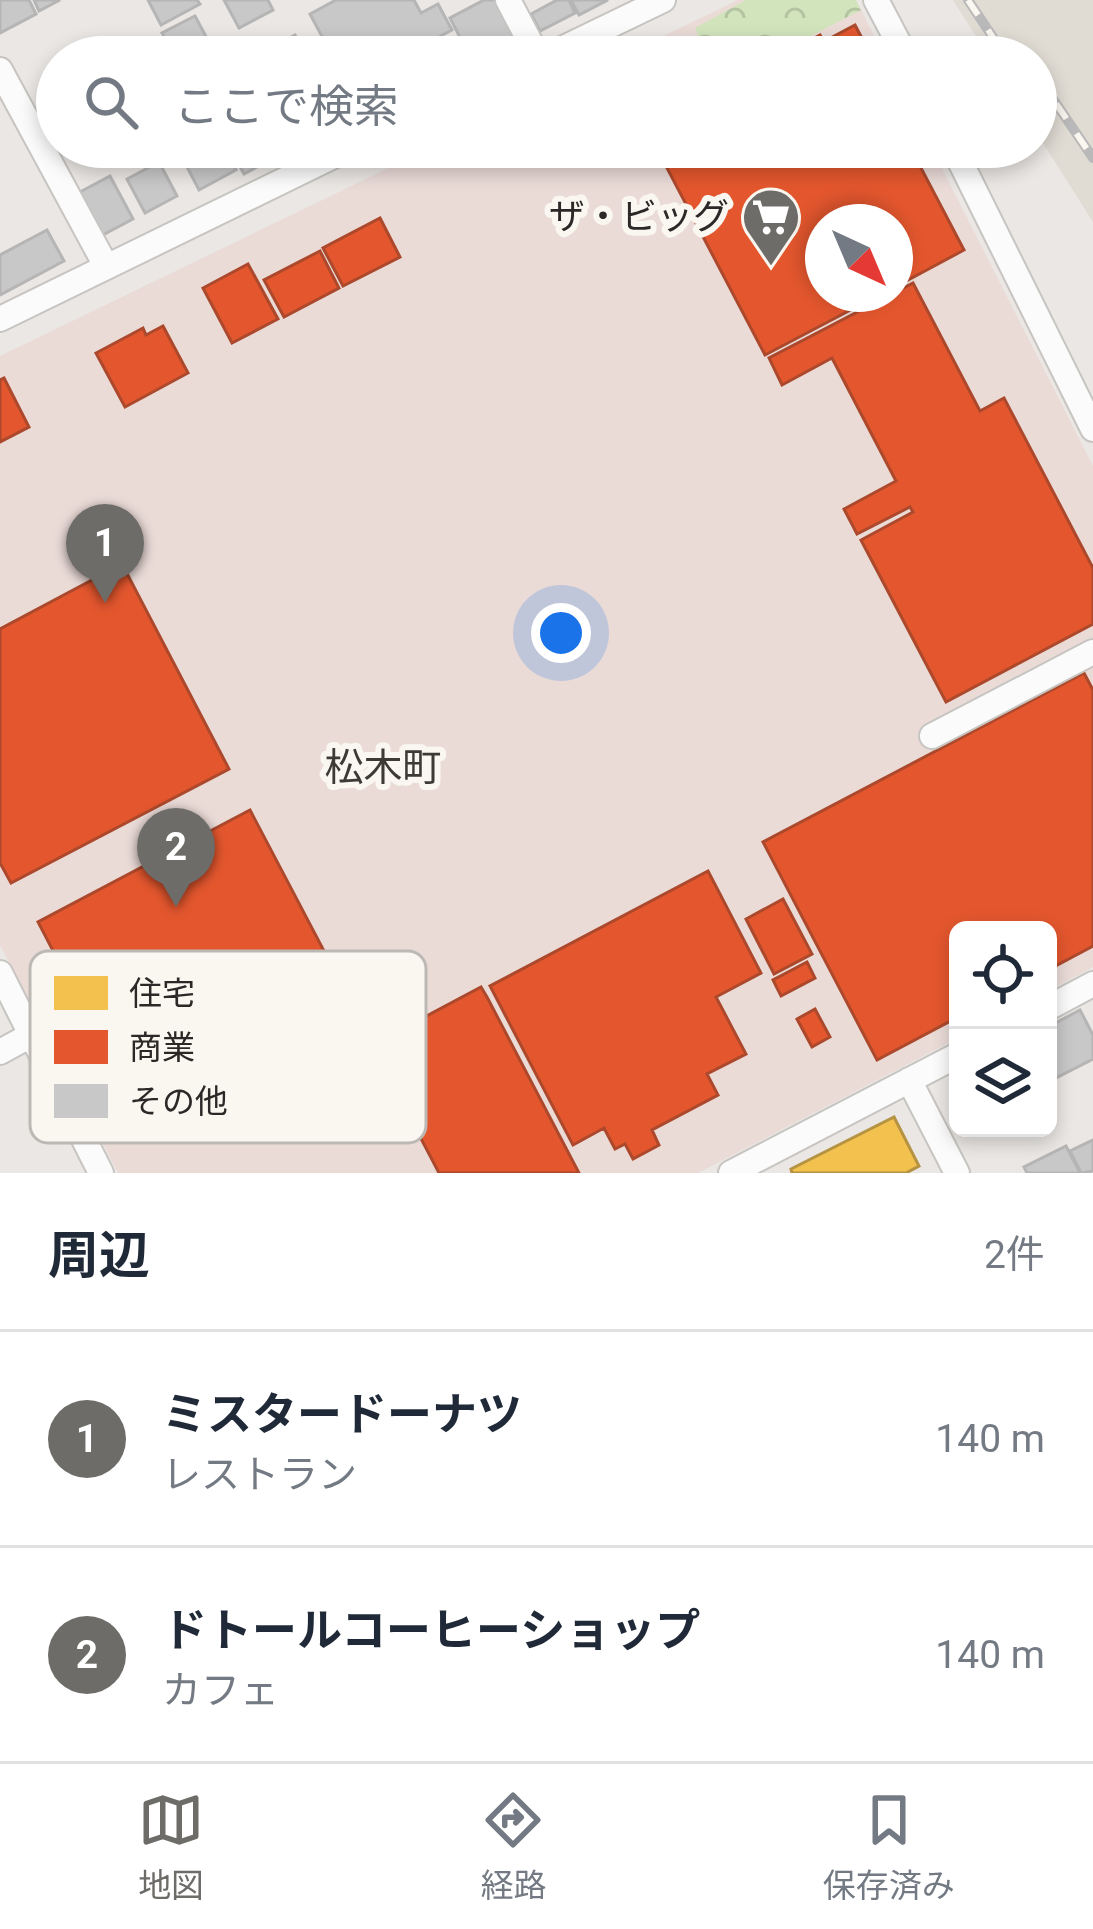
<!DOCTYPE html>
<html lang="ja">
<meta charset="utf-8">
<style>
body{margin:0;font-family:Roboto,"Noto Sans JP",sans-serif;background:#f2f2f3;color:#1f2937}
.controls{position:absolute;right:36px;bottom:36px;display:grid;overflow:hidden;border-radius:18px;box-shadow:0 6px 18px #0003}
.controls button{width:108px;height:108px;display:grid;place-items:center;padding:0;border:0;border-bottom:3px solid #e0e1e3;background:#fff;color:#1f2937;font:60px sans-serif}
.compass{position:absolute;left:805px;top:204px;width:108px;height:108px;border-radius:50%;background:#fff;box-shadow:0 6px 18px #0003;rotate:136deg}
.you{position:absolute;left:561px;top:633px;width:42px;height:42px;margin:-30px;border:9px solid #fff;border-radius:50%;background:#1a73e8;box-shadow:0 0 0 18px #1a73e833}
.badge{display:grid;place-items:center;width:78px;height:78px;border-radius:50%;background:#6e6c69;color:#fff;font-size:39px;font-weight:700}
.pin{position:absolute;translate:-50% -99px;filter:drop-shadow(0 3px 6px #0008)}
.pin::after{content:'';position:absolute;top:63px;width:42px;height:36px;background:inherit;clip-path:polygon(0 0,100% 0,50% 100%)}
.list{margin:0;padding:0;list-style:none}
h2{display:flex;justify-content:space-between;align-items:center;height:156px;margin:0;padding:0 48px;font-size:51px}
h2 small{font-size:39px;font-weight:400;color:#747a83}
.list li{display:grid;grid-template-columns:78px 1fr auto;gap:36px;align-items:center;box-sizing:border-box;height:216px;padding:0 48px;border-top:3px solid #e0e1e3}
.list b{display:block;font-size:45px;white-space:nowrap}
.list p{margin:0;font-size:39px;white-space:nowrap;color:#747a83}
.list em{font-size:39px;font-style:normal;color:#747a83}
.icon{flex:none;width:66px;height:66px;fill:none;stroke:currentColor;stroke-width:2;stroke-linecap:round;stroke-linejoin:round}
.map{position:relative;flex:none;width:1093px;height:1173px;overflow:hidden}
.search{position:absolute;background:#fff;box-shadow:0 6px 18px #0003;left:36px;right:36px;top:36px;height:132px;display:flex;align-items:center;gap:30px;box-sizing:border-box;padding:0 42px;border-radius:66px;color:#747a83;font-size:45px}
.sheet{height:588px;background:#fff}
nav{display:flex;justify-content:space-around;align-items:center;box-sizing:border-box;height:168px;border-top:3px solid #e0e1e3;background:#fff;font-size:33px;color:#747a83}
nav a{display:grid;justify-items:center;gap:6px}
nav .on{color:#6e6c69}
.map>svg:first-child{display:block}
.commercial{fill:#eadbd7;fill-rule:evenodd}
.built{fill:#e0dbd3}
.park{fill:url(#park-crowns)}
.homes{fill:#f2c14e;stroke:#b69342;stroke-width:3}
.shops{fill:#e4572e;stroke:#ac492c;stroke-width:3}
.building{fill:#c9c8c8;stroke:#b6b5b5;stroke-width:3}
.lines{fill:none;stroke-linecap:round;stroke-linejoin:round}
.minor-casing{stroke:#c7c5c2;stroke-width:28}
.minor{stroke:#fcfbfb;stroke-width:24}
.rail-casing{stroke:#bab9b9;stroke-width:10}
.rail{stroke:#faf6f0;stroke-width:6;stroke-dasharray:18;stroke-linecap:butt}
.labels{text-anchor:middle;dominant-baseline:central;stroke-width:12;stroke-linejoin:round;paint-order:stroke}
.poi-label{font-size:36px;fill:#2b2927;stroke:#faf6f0;text-anchor:end}
.neighbourhood-label{font-size:39px;fill:#3d3a36;stroke:#faf6f0}
.key{fill:#faf6f0;stroke:#bcb8b4;stroke-width:3}
.key-label{font-size:33px;fill:#2b2927}
</style>
<div class="map">
<svg width="1093" height="1173" viewBox="0 0 1093 1173">
<defs>
<pattern id="park-crowns" width="20" height="18" patternUnits="userSpaceOnUse" patternTransform="scale(3)"><rect width="20" height="18" fill="#d1e4bc"/><path d="M2 6a3 3 0 1 1 6 0M12 15a3 3 0 1 1 6 0" fill="none" stroke="#b4c4a2"/></pattern>
</defs>
<rect width="100%" height="100%" fill="#eae7e4"/>
<path class="commercial" d="M738 0H856L885 57H620Z
M432 147H931L1093 466V967L1048 991V930H958V1038L698 1173H118L0 945V356ZM823 222H895V294H823Z"/>
<path class="built" d="M953 0H1093V222L1036 132V57H989Z"/>
<path class="park" d="M746 0H856L861 10 770 57H708L695 28Z"/>
<path class="homes" d="M894 1117 919 1166 906 1173H792L791 1169Z"/>
<path class="shops" d="M855 25 872 57H835L827 40Z
M820 35 832 57H778Z
M656 147H910L964 250 895 287V222H823V294H881L765 355Z
M380 218 400 257 343 286 323 248Z
M320 251 339 288 284 317 264 280Z
M248 264 278 319 232 343 203 288Z
M913 283 980 411 1004 398 1093 568V624L946 702 861 540 913 512 910 507 857 534 844 509 896 481 832 358 782 385 769 358Z
M163 326 188 373 125 407 96 353 143 328 146 335Z
M4 378 29 427 0 442V380Z
M122 564 229 769 11 883 0 863V629Z
M1084 673 1093 690V946L1048 970V930H958V1017L877 1060 763 842Z
M250 810 354 1008 141 1120 38 922Z
M708 871 761 973 716 997 746 1054 707 1074 718 1095 652 1130 659 1145 633 1159 625 1144 615 1149 604 1128 573 1145 490 986Z
M783 899 812 954 774 974 746 919Z
M807 962 815 978 781 996 773 980Z
M481 987 487 997 579 1173H439L372 1045Z
M815 1009 830 1037 812 1047 797 1019Z"/>
<path class="building" d="M0 0H29L36 14 0 33Z
M34 0H60L39 11Z
M148 0H197L200 4 161 25Z
M224 0H268L273 10 239 28Z
M336 0H414L421 13 438 4 452 30 435 39 444 57H397L388 39 354 57H333L310 14Z
M484 0H499L519 37 480 57H470L450 18Z
M557 0H569L575 13 540 31 531 14Z
M571 0H608L579 15Z
M195 16 217 57H175L162 33Z
M295 35 306 57H254Z
M210 147H224L236 170 199 190 184 161Z
M229 147H270L275 157 244 174Z
M159 162 177 196 145 213 127 179Z
M110 176 133 219 99 237 76 194Z
M47 230 64 261 0 295V255Z
M1080 1010 1093 1035V1059L1048 1082V1027Z
M1093 1140V1171L1081 1173 1070 1151Z
M1066 1146 1080 1173H1027L1024 1167Z"/>
<g class="lines">
<defs>
<path id="minor" d="M508 0 538 57
M876 0 906 57
M545 57 663 0
M0 70 106 266
M953 147 1093 429
M0 319 352 147
M932 736 1093 652
M0 973 101 1173
M1048 1008 1093 984
M0 1052 31 1035
M909 1080 957 1173
M731 1173 958 1055"/>
</defs>
<use href="#minor" class="minor-casing"/>
<use href="#minor" class="minor"/>
<defs>
<path id="rail" d="M968 0 1006 57
M1036 74 1093 158"/>
</defs>
<use href="#rail" class="rail-casing"/>
<use href="#rail" class="rail"/>
</g>
<defs>
<symbol id="supermarket-pin" viewBox="-11 -11 22 30"><path d="M0 17L-7.5 6A9.5 9.5 0 1 1 7.5 6Z" fill="#6e6c69" stroke="#faf6f0"/><path d="M-6-5.5h2.5l.6 2H6L4.5 2H-2.5L-4.4-4H-6ZM-1.5 3.2a1.3 1.3 0 1 0 .1 0ZM3 3.2a1.3 1.3 0 1 0 .1 0Z" fill="#fff"/></symbol>
</defs>
<g fill-rule="evenodd">
<use href="#supermarket-pin" x="738" y="184" width="66" height="90"/>
</g>
<g class="labels">
<g class="poi-label">
<text x="729" y="217">ザ・ビッグ</text>
</g>
<g class="neighbourhood-label">
<text x="383" y="768">松木町</text>
</g>
</g>
<rect x="30" y="951" width="396" height="192" rx="18" class="key"/>
<rect x="54" y="976" width="54" height="34" fill="#f2c14e"/>
<rect x="54" y="1030" width="54" height="34" fill="#e4572e"/>
<rect x="54" y="1084" width="54" height="34" fill="#c9c8c8"/>
<g class="key-label">
<text x="129" y="1005">住宅</text>
<text x="129" y="1059">商業</text>
<text x="129" y="1113">その他</text>
</g>
</svg>
<div class="controls">
<button><svg class="icon" aria-label="locate" viewBox="0 0 24 24"><circle cx="12" cy="12" r="6"/><path d="M12 2v4M12 18v4M2 12h4M18 12h4"/></svg></button>
<button><svg class="icon" aria-label="layers" viewBox="0 0 24 24"><path d="M12 4l9 5-9 5-9-5zM3 14l9 5 9-5"/></svg></button>
</div>
<svg class="compass" viewBox="-18 -18 36 36"><path d="M0-13l5 13h-10z" fill="#e53935"/><path d="M0 13l5-13h-10z" fill="#747a83"/></svg>
<div class="you"></div>
<div class="pin badge" style="left:105px;top:603px">1</div>
<div class="pin badge" style="left:176px;top:907px">2</div>
<div class="search"><svg class="icon" aria-label="search" viewBox="0 0 24 24"><circle cx="10" cy="10" r="6"/><path d="M15 15l6 6"/></svg>ここで検索</div>
</div>
<section class="sheet">
<h2>周辺<small>2件</small></h2>
<ul class="list">
<li><span class="badge">1</span><div><b>ミスタードーナツ</b><p>レストラン</p></div><em>140 m</em></li>
<li><span class="badge">2</span><div><b>ドトールコーヒーショップ</b><p>カフェ</p></div><em>140 m</em></li>
</ul>
</section>
<nav>
<a class="on"><svg class="icon" aria-label="map" viewBox="0 0 24 24"><path d="M3 6l6-2 6 2 6-2v14l-6 2-6-2-6 2zM9 4v14M15 6v14"/></svg>地図</a>
<a><svg class="icon" aria-label="directions" viewBox="0 0 24 24"><path d="M12 3l9 9-9 9-9-9zM9 14v-3h6M13 9l2 2-2 2"/></svg>経路</a>
<a><svg class="icon" aria-label="saved" viewBox="0 0 24 24"><path d="M7 4h10v16l-5-4-5 4z"/></svg>保存済み</a>
</nav>
